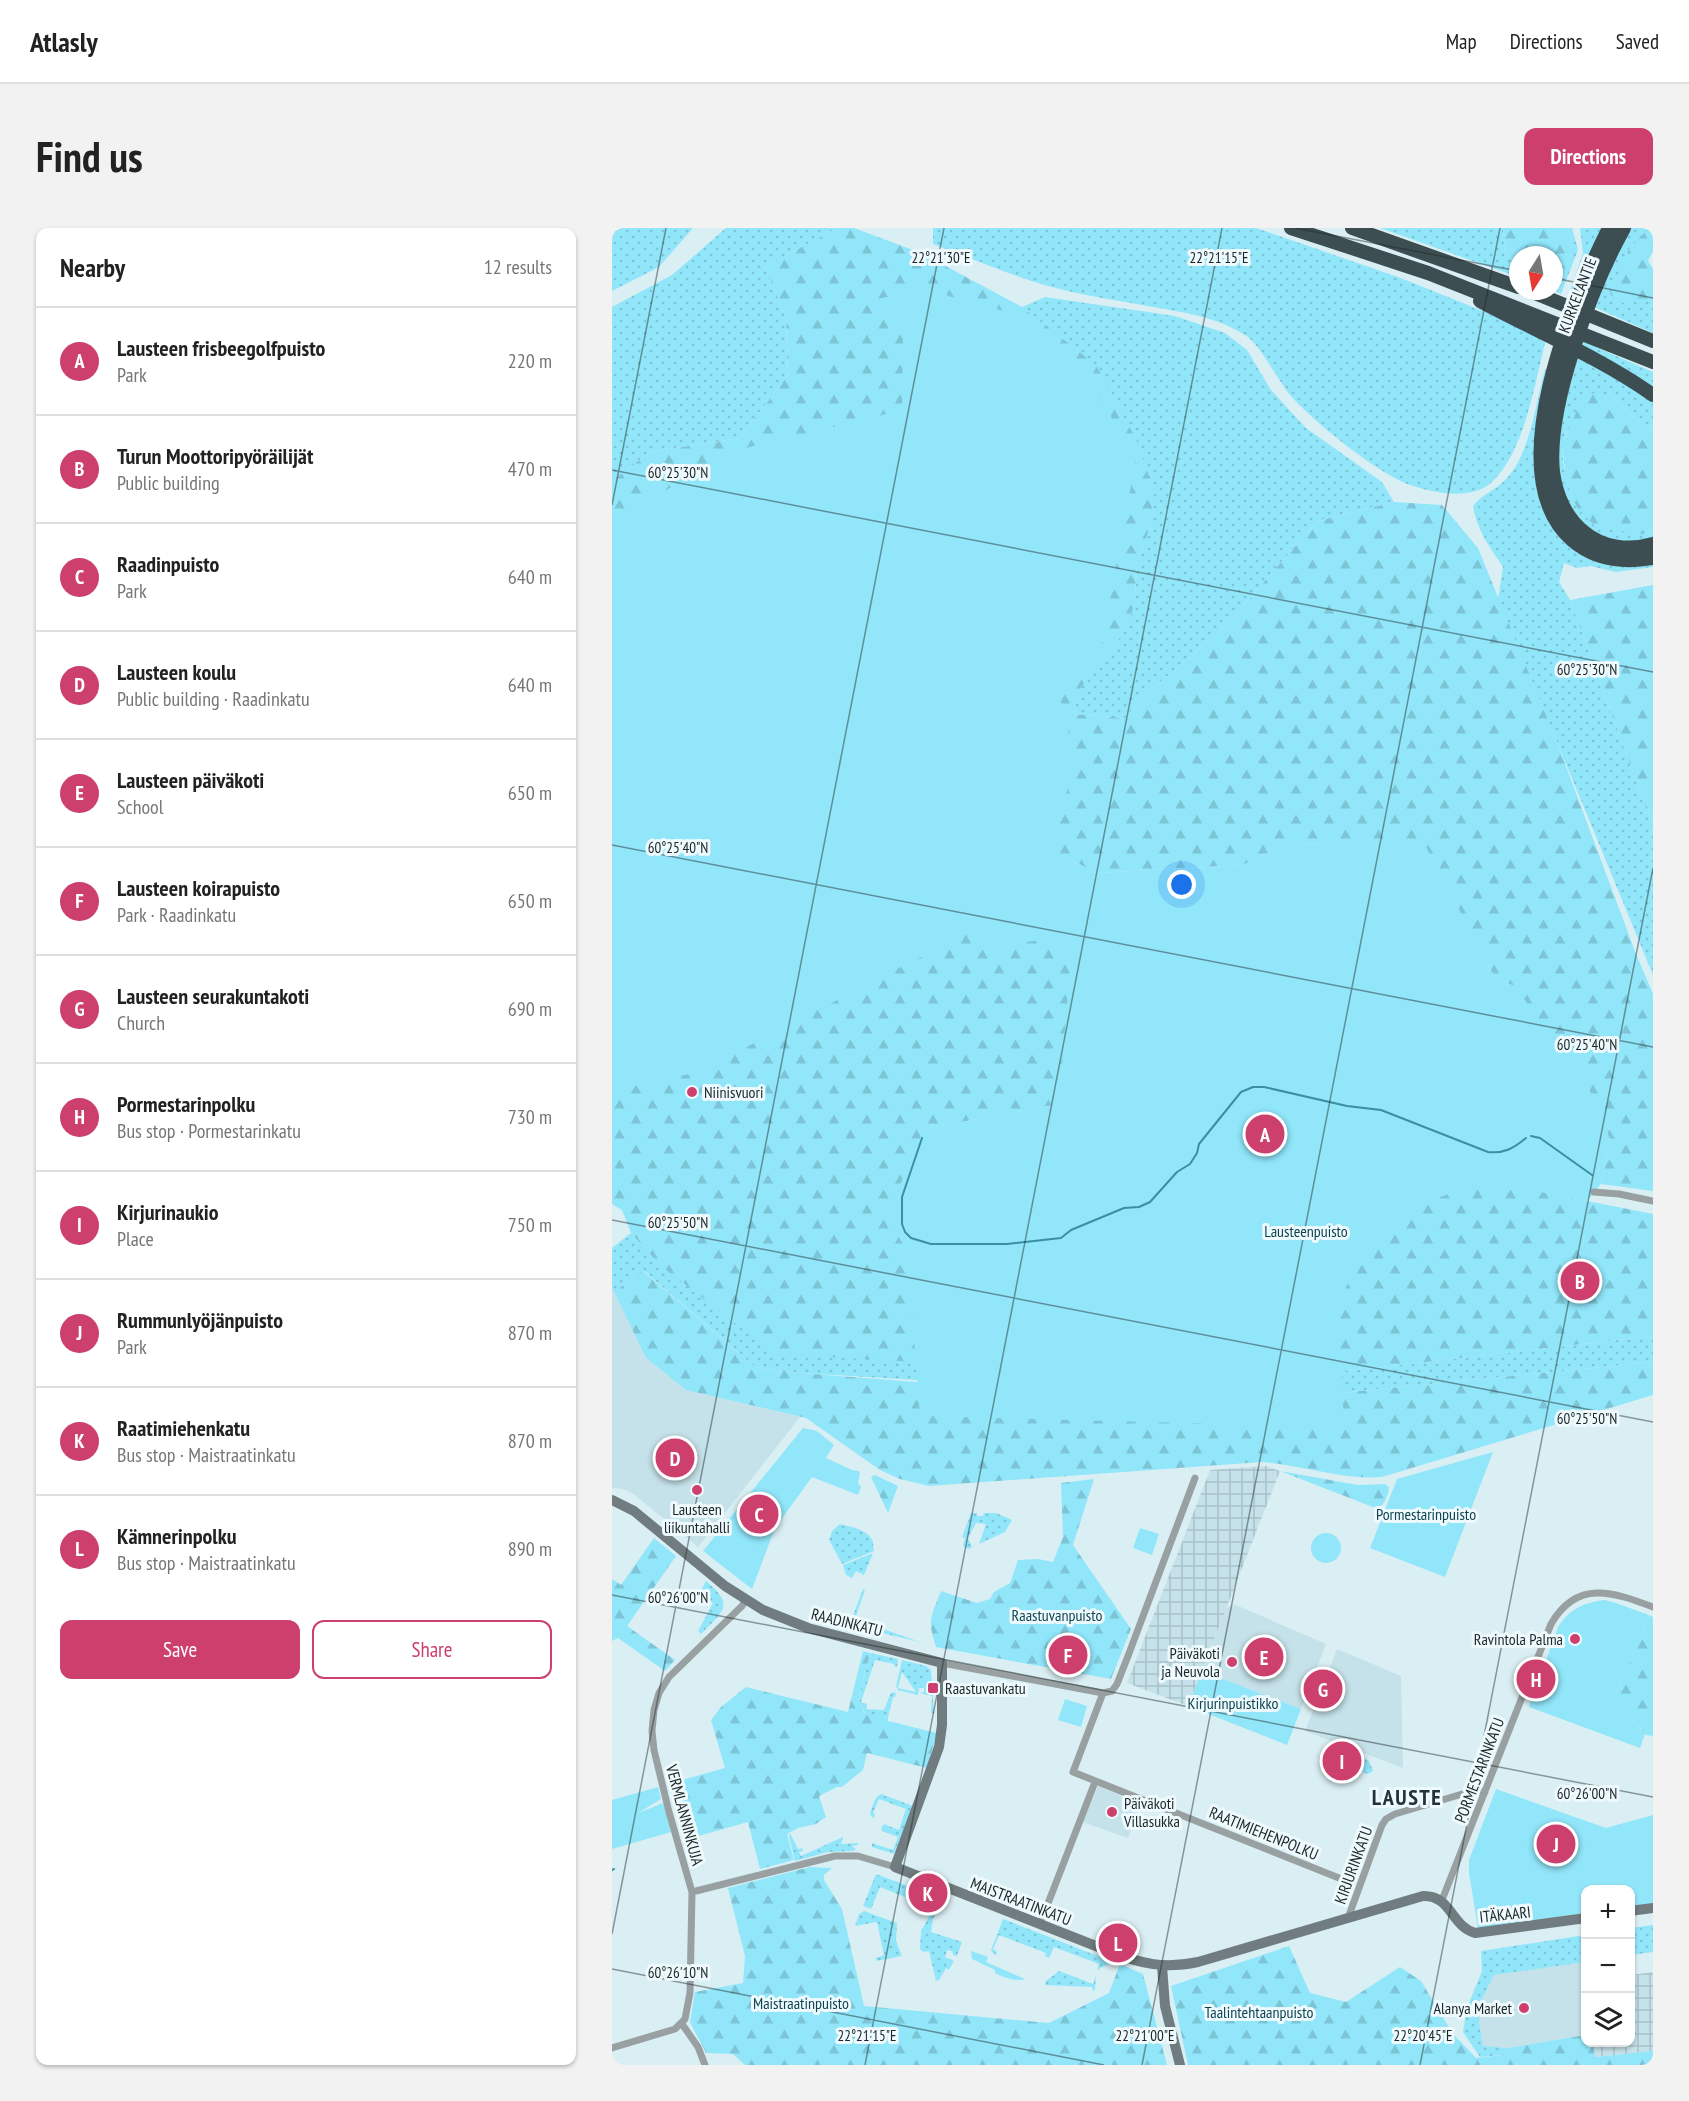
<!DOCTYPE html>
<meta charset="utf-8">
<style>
body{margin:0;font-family:"PT Sans Narrow",sans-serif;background:#f2f2f2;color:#222}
.controls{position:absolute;right:18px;bottom:18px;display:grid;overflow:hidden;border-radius:12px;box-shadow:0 2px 4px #0004}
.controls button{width:54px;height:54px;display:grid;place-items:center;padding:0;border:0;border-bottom:2px solid #e0e0e0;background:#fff;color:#222;font:30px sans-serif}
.compass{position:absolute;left:897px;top:18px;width:54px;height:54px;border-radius:50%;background:#fff;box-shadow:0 2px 4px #0004;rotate:191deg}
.you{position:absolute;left:570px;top:657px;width:21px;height:21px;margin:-15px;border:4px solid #fff;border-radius:50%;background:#1a73e8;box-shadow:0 0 0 9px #1a73e833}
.badge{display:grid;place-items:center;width:39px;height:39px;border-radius:50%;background:#cd406e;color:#fff;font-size:20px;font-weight:700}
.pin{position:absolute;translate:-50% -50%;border:3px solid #fff;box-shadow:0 2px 6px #0006}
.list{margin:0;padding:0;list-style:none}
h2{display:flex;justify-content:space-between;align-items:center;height:78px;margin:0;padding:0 24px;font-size:26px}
h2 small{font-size:20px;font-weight:400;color:#767676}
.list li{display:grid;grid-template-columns:39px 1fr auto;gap:18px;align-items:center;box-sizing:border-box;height:108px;padding:0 24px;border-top:2px solid #e0e0e0}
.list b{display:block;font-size:22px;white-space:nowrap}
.list p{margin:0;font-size:20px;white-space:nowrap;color:#767676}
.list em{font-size:20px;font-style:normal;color:#767676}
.actions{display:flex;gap:12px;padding:18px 24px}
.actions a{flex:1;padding:14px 0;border:2px solid #cd406e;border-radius:12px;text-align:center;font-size:21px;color:#cd406e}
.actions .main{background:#cd406e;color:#fff}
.icon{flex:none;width:33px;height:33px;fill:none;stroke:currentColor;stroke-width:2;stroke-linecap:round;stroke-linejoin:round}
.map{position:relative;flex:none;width:1041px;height:1837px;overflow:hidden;border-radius:12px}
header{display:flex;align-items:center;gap:36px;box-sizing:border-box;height:84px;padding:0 30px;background:#fff;border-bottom:2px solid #e0e0e0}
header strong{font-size:28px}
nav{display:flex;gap:33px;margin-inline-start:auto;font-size:21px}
.intro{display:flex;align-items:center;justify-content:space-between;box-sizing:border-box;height:144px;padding:0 36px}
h1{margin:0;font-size:42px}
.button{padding:15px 27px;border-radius:12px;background:#cd406e;color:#fff;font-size:21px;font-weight:700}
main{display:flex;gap:36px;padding:0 36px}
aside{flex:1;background:#fff;border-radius:12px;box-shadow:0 2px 4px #0004}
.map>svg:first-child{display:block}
.built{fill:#c5e1e9}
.industrial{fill:url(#industrial-grid)}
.grass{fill:url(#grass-dots)}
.forest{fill:url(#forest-firs)}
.park{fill:#91e6fa}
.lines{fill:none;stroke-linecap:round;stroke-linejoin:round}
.stream{stroke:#3a90a2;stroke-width:2}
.street{stroke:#98a0a2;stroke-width:7}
.secondary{stroke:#707c7f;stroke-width:10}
.highway{stroke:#3d4e52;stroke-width:14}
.ticks{fill:none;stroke:#1d2526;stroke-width:1.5;stroke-opacity:0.45}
.poi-dot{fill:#cd406e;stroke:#eefafd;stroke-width:2}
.labels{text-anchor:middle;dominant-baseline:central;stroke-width:6;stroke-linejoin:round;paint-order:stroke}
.street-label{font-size:16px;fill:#1d2526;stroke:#eefafd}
.poi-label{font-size:16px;fill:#1d2526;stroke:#eefafd;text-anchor:start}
.park-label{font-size:16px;fill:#0f444f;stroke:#eefafd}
.district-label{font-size:22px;font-weight:bold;letter-spacing:1.5px;fill:#233337;stroke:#eefafd}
.ticks-label{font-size:15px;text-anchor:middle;fill:#1d2526;stroke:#eefafd;stroke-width:6;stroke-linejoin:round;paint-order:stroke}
</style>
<header>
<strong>Atlasly</strong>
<nav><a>Map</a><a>Directions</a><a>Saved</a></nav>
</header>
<div class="intro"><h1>Find us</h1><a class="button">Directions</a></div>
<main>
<aside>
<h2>Nearby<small>12 results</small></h2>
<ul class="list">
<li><span class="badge">A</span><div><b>Lausteen frisbeegolfpuisto</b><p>Park</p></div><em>220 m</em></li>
<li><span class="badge">B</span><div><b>Turun Moottoripyöräilijät</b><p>Public building</p></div><em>470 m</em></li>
<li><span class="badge">C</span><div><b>Raadinpuisto</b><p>Park</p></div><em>640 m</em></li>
<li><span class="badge">D</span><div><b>Lausteen koulu</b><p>Public building · Raadinkatu</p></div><em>640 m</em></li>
<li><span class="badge">E</span><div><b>Lausteen päiväkoti</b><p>School</p></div><em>650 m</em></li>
<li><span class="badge">F</span><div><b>Lausteen koirapuisto</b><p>Park · Raadinkatu</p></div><em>650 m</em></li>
<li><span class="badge">G</span><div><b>Lausteen seurakuntakoti</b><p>Church</p></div><em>690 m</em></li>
<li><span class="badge">H</span><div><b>Pormestarinpolku</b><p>Bus stop · Pormestarinkatu</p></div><em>730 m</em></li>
<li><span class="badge">I</span><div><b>Kirjurinaukio</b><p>Place</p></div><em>750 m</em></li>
<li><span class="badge">J</span><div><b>Rummunlyöjänpuisto</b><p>Park</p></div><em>870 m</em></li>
<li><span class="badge">K</span><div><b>Raatimiehenkatu</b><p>Bus stop · Maistraatinkatu</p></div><em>870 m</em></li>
<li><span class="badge">L</span><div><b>Kämnerinpolku</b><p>Bus stop · Maistraatinkatu</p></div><em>890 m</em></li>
</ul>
<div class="actions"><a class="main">Save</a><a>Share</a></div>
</aside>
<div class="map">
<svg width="1041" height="1837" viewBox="0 0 1041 1837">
<defs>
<pattern id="industrial-grid" width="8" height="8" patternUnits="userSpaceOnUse" patternTransform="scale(1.5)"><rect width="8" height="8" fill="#c5e1e9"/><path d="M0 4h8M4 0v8" fill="none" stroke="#a9c1c8"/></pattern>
<pattern id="grass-dots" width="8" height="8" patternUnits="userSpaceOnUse" patternTransform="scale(1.5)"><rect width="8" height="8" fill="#91e6fa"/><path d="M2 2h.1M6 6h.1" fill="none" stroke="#7dc5d6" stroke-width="1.8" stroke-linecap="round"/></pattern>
<pattern id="forest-firs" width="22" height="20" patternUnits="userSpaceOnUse" patternTransform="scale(1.5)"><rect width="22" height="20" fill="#91e6fa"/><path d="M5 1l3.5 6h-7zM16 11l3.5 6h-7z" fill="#7dc5d6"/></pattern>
</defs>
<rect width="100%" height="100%" fill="#daeff4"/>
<path class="built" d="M0 1060 34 1130 74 1162 188 1189 86 1319 23 1267 11 1261 0 1260Z
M624 1377 714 1416 689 1481 590 1443 615 1379Z
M725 1421 789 1448 791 1540 693 1503Z
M486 1558 529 1575 516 1610 471 1594Z
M971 1734 974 1750 973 1807 896 1820 871 1818 865 1781 882 1747Z"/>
<path class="industrial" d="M654 1238 668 1243 576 1478 515 1455 598 1242Z
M1041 1744V1823L983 1829 981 1815 1018 1814 1019 1747Z"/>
<path class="grass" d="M0 0H81L47 39 0 63Z
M114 0H225L153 39 174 89 176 147 128 210 38 224 0 253V79L60 47Z
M321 0H644L786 49 871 83 934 111C923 154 913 223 880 254 859 273 822 265 798 257 765 245 702 194 679 168 666 153 648 116 633 107 603 89 580 86 547 80 510 73 472 68 436 58 397 47 359 30 321 16Z
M768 0H891L894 29 906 32V49Z
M956 0H960L966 22 949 66 942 63V39L945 40 962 19Z
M968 0H993L960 67 957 66 971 25Z
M1017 0H1041V12V6L1017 21 1010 42 1036 73 1041 69V105L982 79Z
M433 69 563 88 613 105 635 122 659 162 694 200 770 254 782 274 705 293 619 392 571 436 534 465 513 490 462 486 466 464 523 367 525 336 538 299 410 79Z
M970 113 1041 144V162L968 118Z
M966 127 1041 173V198L1039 200 1019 188 1002 169C992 175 966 189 959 198 943 219 954 246 960 270L1033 306 1041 302V310L1032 313 1005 314 981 305 957 279 945 241 948 197Z
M933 141 937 144 923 239 924 259 931 279 943 301 958 318 1041 335V339L1004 344 978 338 965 340 952 335 947 354 958 372 1041 599V747L886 371 891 339C878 319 865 303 861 278 870 266 884 262 894 251 918 227 924 174 933 141Z
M19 1005 49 1037 648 1153 1041 1108V1134L648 1173 188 1145 143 1139 32 1043 2 1064 0 1060V1020Z
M359 1285H365V1288H371L372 1285H384L400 1292 393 1304 367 1316 374 1296 364 1295 356 1310 360 1319 357 1321 351 1318 353 1310 350 1309Z
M228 1296C238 1299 257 1301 261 1314 261 1317 261 1320 262 1323L230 1336 217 1312 220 1303Z
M261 1325 252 1347 244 1343 240 1350 234 1347 231 1337Z
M94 1353C123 1377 112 1383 89 1406L86 1403 101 1375 88 1364Z
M251 1361 253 1362 243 1391 308 1414 240 1398 239 1393Z
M258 1425 286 1431 285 1439 282 1438V1436L263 1432 249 1474 255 1476 254 1481 272 1482 278 1467 280 1464 284 1465 283 1469H281L276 1489 253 1486 249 1475 246 1474Z
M290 1432 314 1438 319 1442 322 1486 319 1484 320 1468 308 1465 312 1464V1460H307L306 1467 286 1462V1460L304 1464 290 1444 286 1460 284 1459Z
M726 1522H732L756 1532 761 1542 760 1544 755 1546 739 1537 727 1533 724 1528Z
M269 1566 301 1578 282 1626 260 1619V1615L281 1622 286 1609 270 1603 269 1600 272 1596 287 1602 294 1581 267 1571 261 1585 263 1586 262 1590 259 1588 258 1585C261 1578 262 1569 269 1566Z
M178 1605 186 1621 190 1620 191 1623 187 1624 189 1628 231 1609 229 1616 246 1615V1617L240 1618 244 1621 241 1623 216 1624 183 1633 177 1609Z
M264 1646 325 1669 317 1682 312 1681 313 1677 268 1659 259 1681 251 1678Z
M323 1678 325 1680V1684L321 1691 319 1704 350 1714 345 1728 341 1727 340 1723 335 1722 333 1729 342 1733 337 1742 334 1740 327 1752 324 1753 317 1723 312 1724 308 1721 309 1703Z
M252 1683 285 1695 284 1713 290 1728 264 1733V1730L272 1727 265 1694 243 1698 247 1686Z
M391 1691 501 1734 485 1742 487 1736 442 1719 437 1730 433 1728 434 1725 387 1707 381 1721 385 1724 384 1728 379 1722Z
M1041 1697V1724L1019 1727V1700Z
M973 1707V1734L882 1747 865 1781 871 1818 896 1820 891 1827 868 1829 851 1804 855 1780 870 1743 869 1723Z
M447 1743 481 1756 484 1747 483 1762 481 1763 480 1759 433 1757 434 1753Z"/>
<path class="forest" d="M225 0H242L309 25 410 79 484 137 526 215 542 264 538 299 525 336 523 367 519 389 505 415 479 445 466 464 462 486 513 490 534 465 571 436 619 392 705 293 782 274 830 277 866 320 945 514 1024 726 1041 766V963L989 956 998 911 902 758 883 750 813 618 676 615 631 637 484 645 452 628 368 680 360 719 440 710 458 737 469 872 312 901 574 923 904 959 1041 986V1108L648 1153 163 1126 48 1037 19 1005 10 982 0 976V253L38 224 128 210 176 147 174 89 153 39Z
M891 0H956L962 19 958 36 942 39V27H906V32L894 29Z
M1036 1 1041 6V23L1036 33 1041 41V69L1036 73 1011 75 998 66 1017 21Z
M982 165 1002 169 1019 188 1039 200 1041 198V302L1033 306 985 300 967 282 960 270 954 249 950 217 970 171Z
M1041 357V599L958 372Z
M31 1043 143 1139 188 1145 357 1158 648 1173 1041 1134V1167L770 1249C730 1252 690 1237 650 1234L317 1258 288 1251 268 1242 194 1190 74 1162 34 1130 2 1064Z
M668 1243 746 1257 773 1256 777 1259C777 1266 772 1277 766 1281Z
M263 1247 286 1258 276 1285 259 1249Z
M482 1251 461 1317 519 1401 499 1451 324 1419C315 1392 319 1389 329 1363L365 1375 378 1371 382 1364 398 1355 406 1332 426 1331 441 1334 451 1309 449 1255Z
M42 1310 64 1328 15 1398 63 1432 53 1443 6 1410 0 1413V1351L9 1357Z
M1037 1387 1041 1389V1508L1034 1507 1003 1469Z
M251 1423 258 1425 246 1474 249 1475 252 1485 276 1489V1493L325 1505 315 1540 255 1525 251 1542 230 1559H225L207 1568 214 1589 204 1596 186 1600 175 1606 182 1632 148 1641 136 1594 72 1612 56 1556 113 1540 99 1492 109 1479 134 1459 236 1484Z
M198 1639 220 1640 212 1647V1652L230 1681 252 1778 437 1795 497 1765 508 1736 531 1746 555 1837H133L121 1826 94 1825 78 1794 83 1764 131 1755 133 1728 116 1660Z
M677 1718 698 1765 734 1774 788 1739 809 1753 841 1806 864 1830 891 1827 896 1820 973 1807 974 1814 981 1815 983 1829 1041 1823V1837H576L559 1758Z"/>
<path class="park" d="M325 57 336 68 392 83 444 118 479 155 524 231 490 415 453 462 449 473 457 507 458 534 455 564 437 630 452 628 484 645 631 637 676 615 813 617 883 750 902 758 973 851 998 911 989 956 975 973 904 959 856 957 822 972 794 990 746 1041 726 1071 732 1199 308 1188 295 1022 274 990 312 901 447 876 458 737 440 711 360 720 363 701 86 844 0 863V288L10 287 125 222 290 182 291 98 258 73Z
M191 1200 205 1203 222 1217 214 1230 240 1242 247 1243 248 1246 246 1255 249 1259 246 1267 200 1249 163 1300 140 1361 91 1323Z
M881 1224 833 1349 758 1320 785 1251Z
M528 1300 547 1306 540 1327 521 1320Z
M699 1320a15 15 0 1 1 30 0a15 15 0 1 1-30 0Z
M992 1372 1001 1374 1037 1387 1003 1469 1033 1506 1028 1520 917 1479 946 1399C958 1381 971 1375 992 1372Z
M437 1411 480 1418V1445L431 1435Z
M590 1443 689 1481 675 1517 576 1478Z
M453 1471 475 1478 469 1499 446 1492Z
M46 1559 49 1571 26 1585 51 1575 59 1604 0 1621V1572Z
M884 1561 994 1600 1041 1587V1676L1019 1679 1018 1662H974L973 1685 866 1700 857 1645V1632Z
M359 1723 376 1729 374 1734 413 1751C404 1754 391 1749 383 1745V1742L360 1731Z"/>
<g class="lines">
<path class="stream" d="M919 908 928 910 980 947
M310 910 290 969V996L293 1004 299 1010 319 1016H395L449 1010 459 1002 512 980 527 979 538 974 565 944 578 936 585 925 587 916 629 864 641 859H652L735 878 769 882 876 924C892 926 902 920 914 910
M0 1642 2 1641"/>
<path class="street" d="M982 964 1007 966 1041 973
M330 1435 491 1465 500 1463 505 1456 516 1428 583 1250
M491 1465 461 1544 732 1652
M80 1664 223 1628H246L283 1639
M830 1672 939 1396C965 1351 1001 1364 1041 1379
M736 1690 770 1597 774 1591 783 1586 857 1564H873
M428 1696 483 1554
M70 1796 86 1819 93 1837
M0 1820 63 1801 73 1791 78 1765 80 1664 57 1584 42 1522 40 1503 42 1482 47 1465 57 1449 130 1378 134 1372"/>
<path class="secondary" d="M0 1272 22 1283 113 1358 151 1382 196 1400 330 1435V1497L327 1519 283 1639 499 1724C530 1736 552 1741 586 1734L811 1668C839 1667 839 1698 863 1705L974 1690
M1018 1683 1041 1680
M550 1738 553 1778 568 1837"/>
<path class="highway" d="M679 0 816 45 1041 134
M740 0 906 59
M997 0C961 72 886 247 960 312 983 332 1012 335 1041 330
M1012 0C980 58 934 179 941 244 944 267 954 290 972 304 991 320 1017 323 1041 316
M918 63 1041 113
M868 73C926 104 987 129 1041 167"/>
</g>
<path class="ticks" d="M683 0 906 43M942 50 1041 70M0 242 1041 444M0 277 54 0M0 617 1041 819M0 992 1041 1194M0 1367 1041 1569M0 1706 332 0M0 1741 492 1837M253 1837 610 0M530 1837 888 0M808 1837 1041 640"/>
<g class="poi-dot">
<circle cx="80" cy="864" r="6"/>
<circle cx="85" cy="1262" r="6"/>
<circle cx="963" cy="1411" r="6"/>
<circle cx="620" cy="1434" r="6"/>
<rect x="315" y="1454" width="12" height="12" rx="3"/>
<circle cx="500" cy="1584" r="6"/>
<circle cx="912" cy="1780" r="6"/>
</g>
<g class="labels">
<g class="street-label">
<text transform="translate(965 67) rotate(-69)">KURKELANTIE</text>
<text transform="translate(235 1394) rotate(14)">RAADINKATU</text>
<text transform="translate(867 1542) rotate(-69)">PORMESTARINKATU</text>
<text transform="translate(73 1587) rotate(75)">VERMLANNINKUJA</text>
<text transform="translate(652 1605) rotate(22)">RAATIMIEHENPOLKU</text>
<text transform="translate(741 1637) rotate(-70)">KIRJURINKATU</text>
<text transform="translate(409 1673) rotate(21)">MAISTRAATINKATU</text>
<text transform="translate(893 1686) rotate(-6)">ITÄKAARI</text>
</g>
<g class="poi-label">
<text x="92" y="864">Niinisvuori</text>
<text x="85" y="1281" text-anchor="middle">Lausteen<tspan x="85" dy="18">liikuntahalli</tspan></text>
<text x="951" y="1411" text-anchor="end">Ravintola Palma</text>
<text x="608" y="1425" text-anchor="end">Päiväkoti<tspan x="608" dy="18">ja Neuvola</tspan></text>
<text x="333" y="1460">Raastuvankatu</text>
<text x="512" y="1575">Päiväkoti<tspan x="512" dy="18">Villasukka</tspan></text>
<text x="900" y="1780" text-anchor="end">Alanya Market</text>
</g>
<g class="park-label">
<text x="694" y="1003">Lausteenpuisto</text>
<text x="814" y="1286">Pormestarinpuisto</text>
<text x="445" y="1387">Raastuvanpuisto</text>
<text x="621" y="1475">Kirjurinpuistikko</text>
<text x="189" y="1775">Maistraatinpuisto</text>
<text x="647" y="1784">Taalintehtaanpuisto</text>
</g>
<g class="district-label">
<text x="795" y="1569">LAUSTE</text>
</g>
</g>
<g class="ticks-label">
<text x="329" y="35">22°21'30"E</text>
<text x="607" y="35">22°21'15"E</text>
<text x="66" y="250">60°25'30"N</text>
<text x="975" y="447">60°25'30"N</text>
<text x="66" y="625">60°25'40"N</text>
<text x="975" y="822">60°25'40"N</text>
<text x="66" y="1000">60°25'50"N</text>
<text x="975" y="1196">60°25'50"N</text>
<text x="66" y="1375">60°26'00"N</text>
<text x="975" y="1571">60°26'00"N</text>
<text x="66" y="1750">60°26'10"N</text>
<text x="255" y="1813">22°21'15"E</text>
<text x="533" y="1813">22°21'00"E</text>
<text x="811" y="1813">22°20'45"E</text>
</g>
</svg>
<div class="controls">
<button>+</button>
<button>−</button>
<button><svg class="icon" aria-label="layers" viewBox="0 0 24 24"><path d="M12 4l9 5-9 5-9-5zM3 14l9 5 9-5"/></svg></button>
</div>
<svg class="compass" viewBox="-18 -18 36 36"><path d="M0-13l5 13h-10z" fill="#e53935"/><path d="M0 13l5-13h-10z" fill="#767676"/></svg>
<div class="you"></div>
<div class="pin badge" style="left:653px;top:906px">A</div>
<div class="pin badge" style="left:968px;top:1053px">B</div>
<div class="pin badge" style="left:147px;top:1286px">C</div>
<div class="pin badge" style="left:63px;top:1230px">D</div>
<div class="pin badge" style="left:652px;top:1429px">E</div>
<div class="pin badge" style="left:456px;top:1427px">F</div>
<div class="pin badge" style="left:711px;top:1461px">G</div>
<div class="pin badge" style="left:924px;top:1451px">H</div>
<div class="pin badge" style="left:730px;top:1533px">I</div>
<div class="pin badge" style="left:944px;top:1616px">J</div>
<div class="pin badge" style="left:316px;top:1665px">K</div>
<div class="pin badge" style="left:506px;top:1715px">L</div>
</div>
</main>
